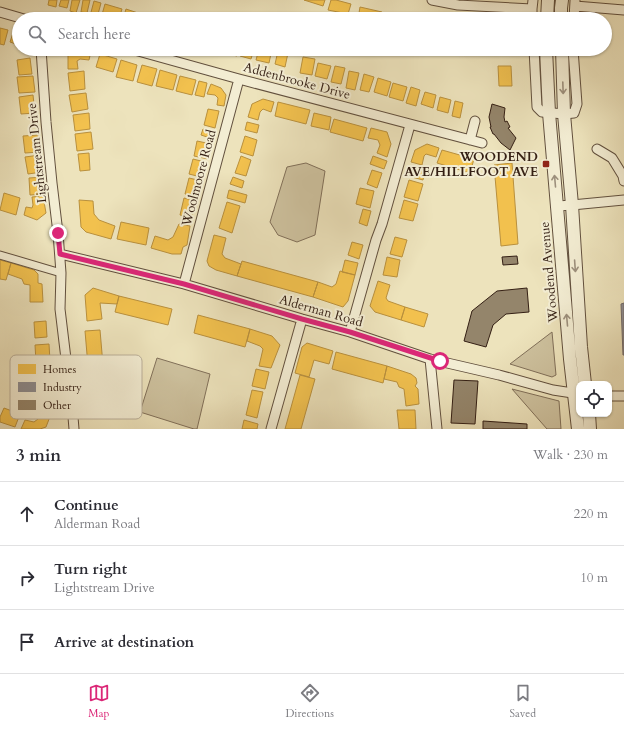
<!DOCTYPE html>
<meta charset="utf-8">
<style>
body{margin:0;font-family:Cardo,serif;background:#f2f2f3;color:#2b2b33}
.controls{position:absolute;right:12px;bottom:12px;display:grid;overflow:hidden;border-radius:8px;box-shadow:0 1px 3px #0004}
.controls button{width:36px;height:36px;display:grid;place-items:center;padding:0;border:0;border-bottom:1px solid #e1e1e2;background:#fff;color:#2b2b33;font:20px sans-serif}
.stop{position:absolute;width:12px;height:12px;margin:-9px;border:3px solid #db2777;border-radius:50%;background:#fff}
.stop.end{background:#db2777;border-color:#fff;box-shadow:0 1px 4px #0008}
.list{margin:0;padding:0;list-style:none}
h2{display:flex;justify-content:space-between;align-items:center;height:52px;margin:0;padding:0 16px;font-size:17px}
h2 small{font-size:13px;font-weight:400;color:#7c7c81}
.list li{display:grid;grid-template-columns:26px 1fr auto;gap:12px;align-items:center;box-sizing:border-box;height:64px;padding:0 16px;border-top:1px solid #e1e1e2}
.list b{display:block;font-size:15px;white-space:nowrap}
.list p{margin:0;font-size:13px;white-space:nowrap;color:#7c7c81}
.list em{font-size:13px;font-style:normal;color:#7c7c81}
.icon{flex:none;width:22px;height:22px;fill:none;stroke:currentColor;stroke-width:2;stroke-linecap:round;stroke-linejoin:round}
.map{position:relative;flex:none;width:624px;height:429px;overflow:hidden}
.search{position:absolute;background:#fff;box-shadow:0 1px 3px #0004;left:12px;right:12px;top:12px;height:44px;display:flex;align-items:center;gap:10px;box-sizing:border-box;padding:0 14px;border-radius:22px;color:#7c7c81;font-size:15px}
.sheet{height:244px;background:#fff}
nav{display:flex;justify-content:space-around;align-items:center;box-sizing:border-box;height:56px;border-top:1px solid #e1e1e2;background:#fff;font-size:11px;color:#7c7c81}
nav a{display:grid;justify-items:center;gap:2px}
nav .on{color:#db2777}
.map>svg:first-child{display:block}
.grass{fill:#cec29f;stroke:#81705a}
.homes{fill:#f2c14e;stroke:#b9903d}
.industry{fill:#8d8d92;stroke:#726c6c}
.building{fill:#94856b;stroke:#341f14}
.lines{fill:none;stroke-linecap:round;stroke-linejoin:round}
.pedestrian-casing{stroke:#62503e;stroke-width:9}
.minor-casing{stroke:#62503e;stroke-width:11}
.tertiary-casing{stroke:#62503e;stroke-width:14}
.pedestrian{stroke:#f3edd3;stroke-width:7}
.minor{stroke:#f3edd3;stroke-width:9}
.tertiary{stroke:#f3edd3;stroke-width:12}
.oneway{stroke:#9d907d}
.route{stroke:#db2777;stroke-width:5}
.poi-dot{fill:#8f2418;stroke:#f3edd3;stroke-width:1.5}
.labels{text-anchor:middle;dominant-baseline:central;stroke-width:4;stroke-linejoin:round;paint-order:stroke}
.street-label{font-size:13px;fill:#341f14;stroke:#f3edd3}
.poi-label{font-size:13px;font-weight:bold;fill:#341f14;stroke:#f3edd3;text-anchor:end}
.key{fill:#f3edd3;stroke:#baaf9a;stroke-width:1}
.key-label{font-size:11px;fill:#341f14}
</style>
<div class="map">
<svg width="624" height="429" viewBox="0 0 624 429">
<rect width="100%" height="100%" fill="#ede3bc"/>
<filter id="stains"><feTurbulence type="fractalNoise" baseFrequency=".005" numOctaves="4"/><feColorMatrix values="0 0 0 0 .2 0 0 0 0 .09 0 0 0 0 .02 0 0 0 .5 -.17"/></filter>
<radialGradient id="worn" r=".72"><stop offset=".6" stop-color="#630" stop-opacity="0"/><stop offset="1" stop-color="#630" stop-opacity=".3"/></radialGradient>
<path class="grass" d="M306 163 325 171 315 235 297 242 278 235 270 222 287 167Z
M552 332 556 375 552 377 510 364Z
M157 358 210 374 197 429H194L140 412Z
M512 389 559 401 561 429H547Z"/>
<path class="homes" d="M49 0H57L56 7 48 5Z
M61 0H69L67 8 59 6Z
M72 0H80L76 13 70 11Z
M83 0H90L87 13 81 12Z
M304 0H325L323 6Z
M331 0H336L351 4 348 14 328 10Z
M94 1 101 3 97 18 90 16Z
M105 4 122 9 119 19 101 18Z
M360 7 382 12 381 19H358Z
M126 9 141 14 140 19H123Z
M390 13 411 17V19H389Z
M144 14 160 18V19H143Z
M0 28 8 30 4 45 0 44Z
M14 30 19 32V45L10 42Z
M78 49 91 51 89 60 80 59 77 61 78 69H68V54Z
M220 49H238L237 56 220 52Z
M242 49H254L251 59 240 56Z
M259 49H272L269 63 256 60Z
M497 49H512L513 52 497 53Z
M278 51 288 53 285 67 275 64Z
M100 54 117 59 113 72 96 67Z
M303 57 315 59 312 75 300 73Z
M30 58 32 74 19 75 17 60Z
M121 60 137 65 133 81 116 77Z
M318 63 331 66 327 79 315 76Z
M142 65 157 69 152 86 137 82Z
M335 66 345 68 341 84 331 82Z
M498 66H511L512 86H499Z
M160 70 177 75 173 90 156 86Z
M84 71 85 89 70 91 68 73Z
M349 71 359 73 355 90 346 88Z
M364 74 374 77 369 92 360 90Z
M33 76 35 92 19 93 17 77Z
M180 76 196 80 192 95 176 91Z
M378 78 391 82 387 96 374 92Z
M199 81 207 83 204 97 195 95Z
M393 83 407 87 403 101 389 97Z
M211 84 221 88 226 95 224 106 217 105 218 98 215 95 207 94Z
M411 87 420 90 416 106 406 103Z
M425 92 436 95 433 108 421 104Z
M86 93 88 109 72 112 69 95Z
M33 95 35 113 21 114 19 97Z
M440 97 451 100 448 113 437 110Z
M263 99 274 102 271 112 263 109 260 112 258 120 248 117 252 104Z
M455 101 463 103 460 118 452 116Z
M278 102 310 110 306 124 275 116Z
M208 109 219 111 215 128 204 125Z
M89 113 90 129 75 131 73 115Z
M314 113 331 117 329 130 311 126Z
M334 119 367 128 363 141 330 132Z
M247 122 259 125 257 133 245 130Z
M371 128 387 132 391 144 387 157 377 153 380 145 378 140 368 138Z
M203 129 215 134 213 139 201 135Z
M91 132 93 149 77 151 75 134Z
M38 135 40 152 25 153 23 136Z
M245 136 257 140 253 156 240 152Z
M197 141 211 144 208 159 194 156Z
M427 144 439 148 436 157 426 154 424 156 422 165 411 162 415 150Z
M442 150 474 159 470 173 437 163Z
M89 153 90 170 80 171 78 154Z
M40 155 42 172 28 174 25 157Z
M241 156 251 160 246 176 235 173Z
M373 156 387 161 384 169 370 164Z
M193 159 205 162 201 177 189 174Z
M512 163 518 244 501 246 494 165Z
M411 166 425 170 423 180 408 176Z
M372 170 382 173 377 188 367 184Z
M43 177 45 194 30 195 29 178Z
M233 177 244 181 242 188 230 184Z
M189 178 202 181 197 197 185 194Z
M409 180 423 184 418 201 404 197Z
M360 188 374 191 370 208 356 204Z
M229 190 247 195 245 203 227 198Z
M4 193 20 198 16 215 0 210Z
M43 196 46 213 37 220 24 215 26 207 32 208 33 205 32 197Z
M184 198 196 201 191 218 180 215Z
M79 200 93 201 94 214 99 220 115 226 111 239 86 232 81 227Z
M404 200 418 204 413 221 399 218Z
M227 202 240 206 232 233 219 228Z
M363 209 371 211 367 226 359 223Z
M121 222 149 228 146 245 117 239Z
M179 224 190 226 187 245 183 247 181 254H172L151 248 155 236 168 240 173 237Z
M214 235 226 238 222 254 225 258 241 264 237 276 216 270 209 266 207 261Z
M395 237 407 240 402 257 390 254Z
M352 242 363 245 359 259 348 255Z
M387 257 400 260 397 277 383 275Z
M0 260 11 263 6 280 0 279Z
M345 260 358 263 355 275 342 272Z
M242 261 318 282 313 297 237 276Z
M11 263 34 270 38 274V283L42 284 43 302H30V285L24 284 22 279 8 274Z
M340 271 355 275 348 301 343 307 313 297 318 282 332 287 336 284Z
M378 281 390 285 386 298 388 301 405 307 401 320 375 312 370 306Z
M93 288 119 296 117 304 100 303 102 319 87 321 85 295Z
M119 296 172 309 168 325 115 312Z
M405 307 428 314 424 327 401 320Z
M198 315 250 329 245 347 194 333Z
M46 321 47 337 35 338 34 322Z
M250 329 272 336 280 345 271 368 259 366 263 349 260 346 247 341Z
M100 330 103 365 88 366 85 331Z
M307 343 333 351 329 364 314 360 309 377 295 373 302 347Z
M49 344 50 361 36 362 35 345Z
M336 352 387 366 383 383 332 369Z
M387 366 411 374 416 378 417 383 415 386 418 389 419 404 406 406 404 389 399 387 397 382 384 379Z
M256 369 269 372 265 389 252 386Z
M300 375 315 379 301 429H285Z
M252 390 263 392 257 418 246 415Z
M4 408 20 414 15 427 0 422V417Z
M397 410H415L416 429H399Z
M41 411 51 414 46 427 40 429H21L25 420 34 422 38 419Z
M244 420 258 424 257 429H242Z"/>
<path class="industry" d="M624 303V355H623L621 304Z"/>
<path class="building" d="M492 104 505 108 504 117 505 122 507 121 510 127 508 128 516 138 510 150 501 143 494 134H493L490 127H491L489 117Z
M517 256 518 264 503 265 502 257Z
M527 288 529 312 506 314 493 325 486 347 464 341 472 311 497 291Z
M454 380 478 381 475 424 451 423Z
M483 421 527 424V429H483Z"/>
<g class="lines">
<defs>
<path id="pedestrian" d="M0 255 61 273"/>
<path id="minor" d="M432 0 458 5 532 9
M575 6 624 10
M0 12 24 19
M532 19V9L533 0
M574 19 575 1
M41 49 46 122 52 183 58 233 61 273 60 309 73 417 74 429
M131 49 239 79 482 143
M534 49 537 107 542 112 564 114 574 113 577 104 573 49
M470 140 475 121
M597 149 612 158 623 176 624 181
M558 206 572 205 624 200
M60 254 184 284 302 319 350 332 430 359 499 375 553 390 579 394
M184 284 239 79
M350 332 376 240 382 224 410 125
M430 359 437 429
M609 396H624
M271 429 302 319"/>
<path id="tertiary" d="M547 19 548 0
M561 19V8L562 0
M546 49 549 113 570 359 578 429
M562 49 564 114 572 205 581 347 585 384
M589 414 590 429"/>
</defs>
<use href="#pedestrian" class="pedestrian-casing"/>
<use href="#minor" class="minor-casing"/>
<use href="#tertiary" class="tertiary-casing"/>
<use href="#pedestrian" class="pedestrian"/>
<use href="#minor" class="minor"/>
<use href="#tertiary" class="tertiary"/>
</g>
<defs><path id="oneway-shaft" d="M-6 0H5M1.5-3L5.5 0L1.5 3" fill="none" stroke-width="1.6" stroke-linecap="round" stroke-linejoin="round"/></defs>
<g class="oneway">
<use href="#oneway-shaft" transform="translate(563 88) rotate(88)"/>
<use href="#oneway-shaft" transform="translate(555 181) rotate(-95)"/>
<use href="#oneway-shaft" transform="translate(575 266) rotate(86)"/>
<use href="#oneway-shaft" transform="translate(567 320) rotate(-95)"/>
</g>
<g class="lines">
<path class="route" d="M58 233 60 254 184 284 302 319 350 332 440 361"/>
</g>
<rect class="poi-dot" x="542" y="160" width="8" height="8" rx="2"/>
<g class="labels">
<g class="street-label">
<text transform="translate(297 81) rotate(15)">Addenbrooke Drive</text>
<text transform="translate(37 153) rotate(-96)">Lightstream Drive</text>
<text transform="translate(199 178) rotate(-75)">Woolmoore Road</text>
<text transform="translate(549 272) rotate(-95)">Woodend Avenue</text>
<text transform="translate(321 311) rotate(16)">Alderman Road</text>
</g>
<g class="poi-label">
<text x="538" y="157">WOODEND<tspan x="538" dy="15">AVE/HILLFOOT AVE</tspan></text>
</g>
</g>
<rect x="10" y="355" width="132" height="64" rx="6" class="key"/>
<rect x="18" y="364" width="18" height="10" fill="#f2c14e"/>
<rect x="18" y="382" width="18" height="10" fill="#8d8d92"/>
<rect x="18" y="400" width="18" height="10" fill="#94856b"/>
<g class="key-label">
<text x="43" y="373">Homes</text>
<text x="43" y="391">Industry</text>
<text x="43" y="409">Other</text>
</g>
<rect width="100%" height="100%" filter="url(#stains)"/>
<rect width="100%" height="100%" fill="url(#worn)"/>
</svg>
<div class="controls">
<button><svg class="icon" aria-label="locate" viewBox="0 0 24 24"><circle cx="12" cy="12" r="6"/><path d="M12 2v4M12 18v4M2 12h4M18 12h4"/></svg></button>
</div>
<div class="stop" style="left:440px;top:361px"></div>
<div class="stop end" style="left:58px;top:233px"></div>
<div class="search"><svg class="icon" aria-label="search" viewBox="0 0 24 24"><circle cx="10" cy="10" r="6"/><path d="M15 15l6 6"/></svg>Search here</div>
</div>
<section class="sheet">
<h2>3 min<small>Walk · 230 m</small></h2>
<ul class="list">
<li><svg class="icon" aria-label="ahead" viewBox="0 0 24 24"><path d="M12 20V5M6 11l6-6 6 6"/></svg><div><b>Continue</b><p>Alderman Road</p></div><em>220 m</em></li>
<li><svg class="icon" aria-label="right" viewBox="0 0 24 24"><path d="M7 20v-9h11M14 6l5 5-5 5"/></svg><div><b>Turn right</b><p>Lightstream Drive</p></div><em>10 m</em></li>
<li><svg class="icon" aria-label="arrive" viewBox="0 0 24 24"><path d="M6 21V4h12l-3 4 3 4H6"/></svg><div><b>Arrive at destination</b></div></li>
</ul>
</section>
<nav>
<a class="on"><svg class="icon" aria-label="map" viewBox="0 0 24 24"><path d="M3 6l6-2 6 2 6-2v14l-6 2-6-2-6 2zM9 4v14M15 6v14"/></svg>Map</a>
<a><svg class="icon" aria-label="directions" viewBox="0 0 24 24"><path d="M12 3l9 9-9 9-9-9zM9 14v-3h6M13 9l2 2-2 2"/></svg>Directions</a>
<a><svg class="icon" aria-label="saved" viewBox="0 0 24 24"><path d="M7 4h10v16l-5-4-5 4z"/></svg>Saved</a>
</nav>
